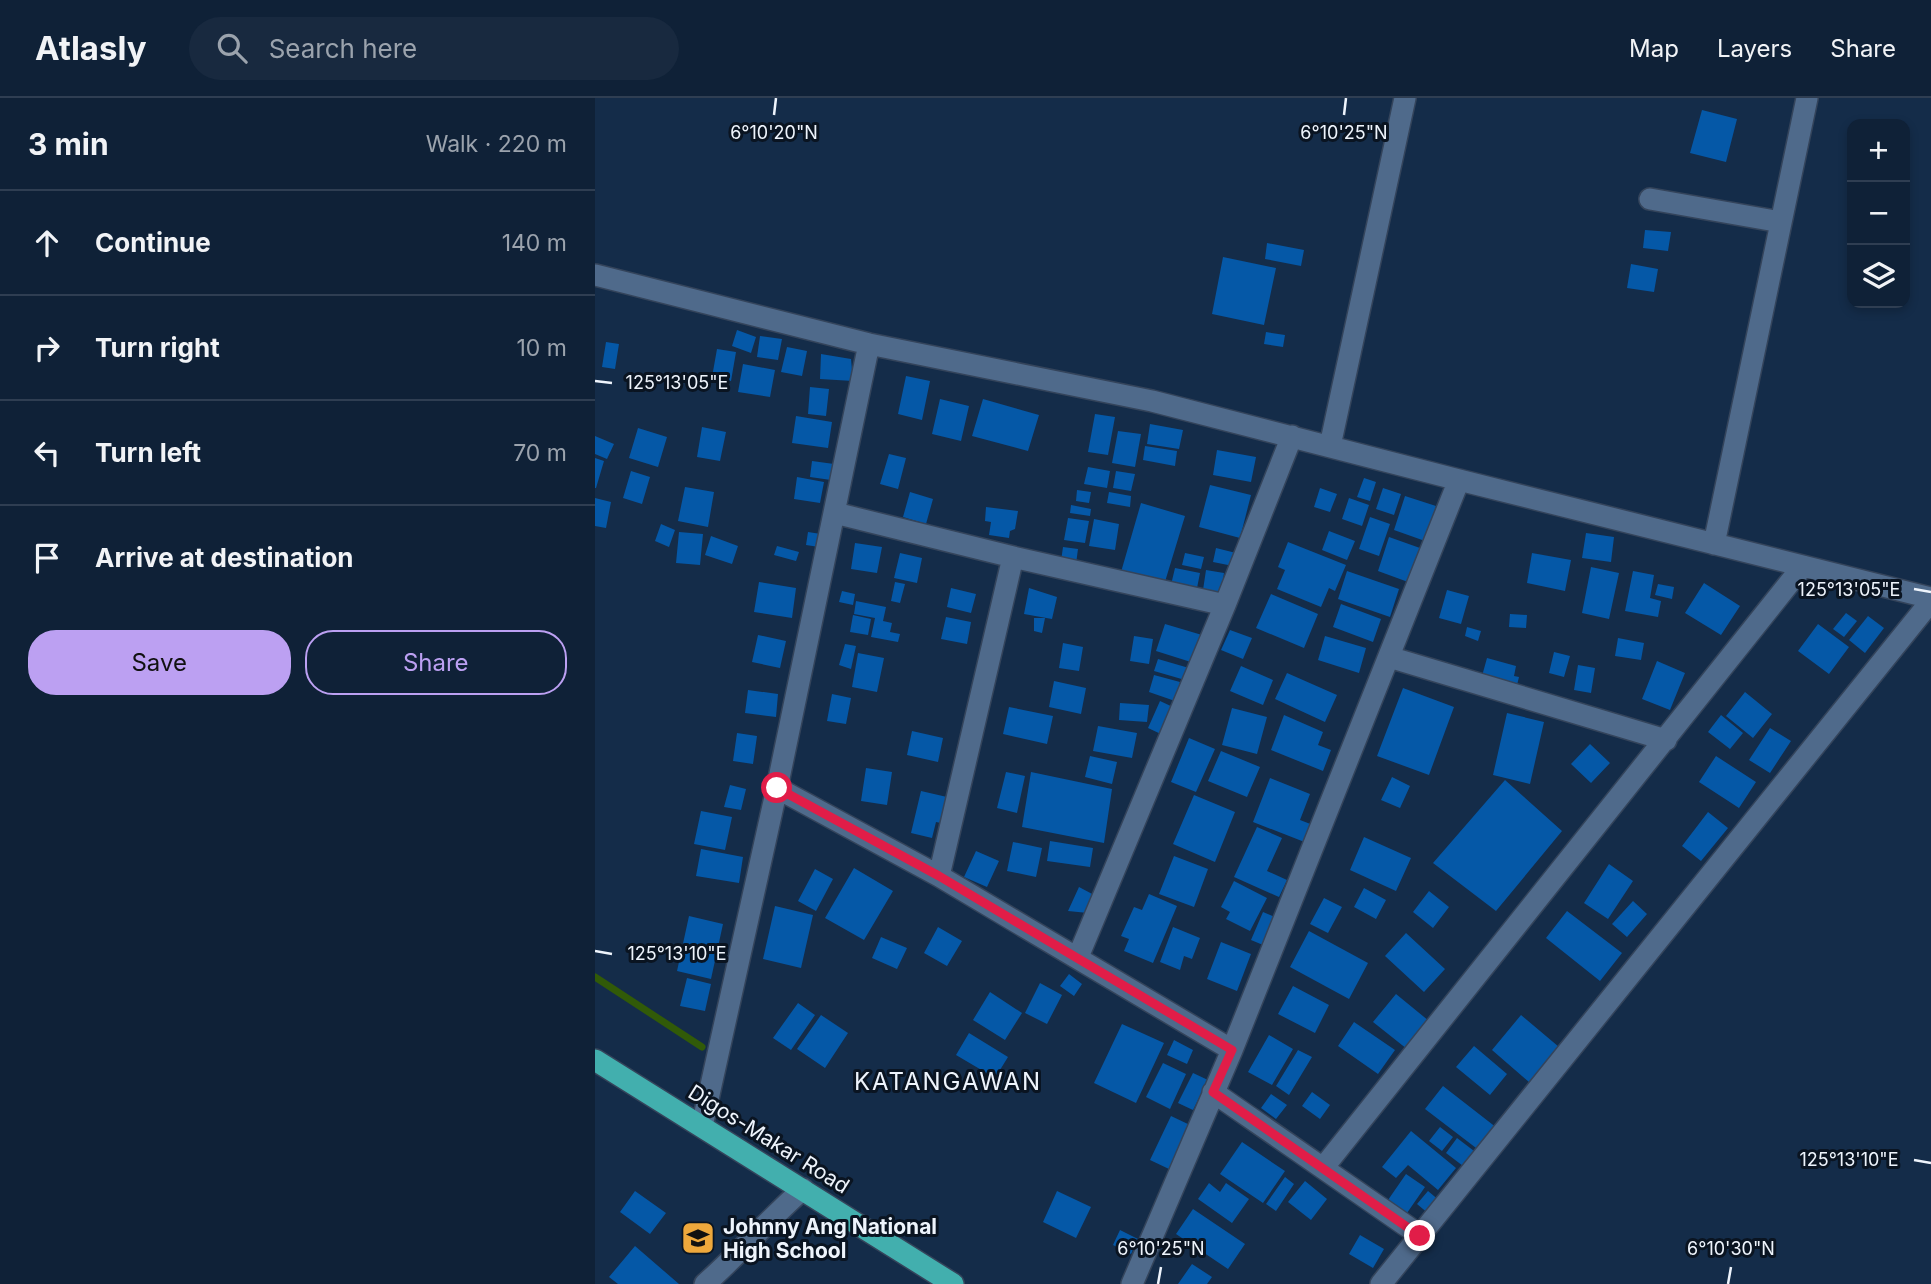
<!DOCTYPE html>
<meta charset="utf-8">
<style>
body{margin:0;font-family:Inter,sans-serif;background:#18293f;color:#f1f3f6}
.controls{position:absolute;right:21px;top:21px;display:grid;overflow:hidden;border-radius:14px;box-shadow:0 4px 10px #0003}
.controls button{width:63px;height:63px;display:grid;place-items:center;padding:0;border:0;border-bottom:2px solid #2f3e52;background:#0f2137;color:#f1f3f6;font:35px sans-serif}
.stop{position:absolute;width:21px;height:21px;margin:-16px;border:5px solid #e11d48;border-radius:50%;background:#fff}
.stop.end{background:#e11d48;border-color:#fff;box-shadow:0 2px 7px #0008}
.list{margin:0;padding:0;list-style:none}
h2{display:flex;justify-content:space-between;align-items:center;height:91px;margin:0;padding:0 28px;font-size:30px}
h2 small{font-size:23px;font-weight:400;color:#9ba3ad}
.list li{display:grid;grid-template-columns:46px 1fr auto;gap:21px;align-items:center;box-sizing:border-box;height:105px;padding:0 28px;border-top:2px solid #2f3e52}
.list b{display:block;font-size:26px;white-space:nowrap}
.list em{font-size:23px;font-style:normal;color:#9ba3ad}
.actions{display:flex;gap:14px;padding:21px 28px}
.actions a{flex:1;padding:16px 0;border:2px solid #bca0f2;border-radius:28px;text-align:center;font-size:24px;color:#bca0f2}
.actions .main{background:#bca0f2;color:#111}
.icon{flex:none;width:38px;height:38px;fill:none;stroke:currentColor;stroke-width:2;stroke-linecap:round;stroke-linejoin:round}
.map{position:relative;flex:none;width:1336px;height:1186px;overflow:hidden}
header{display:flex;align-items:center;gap:42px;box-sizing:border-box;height:98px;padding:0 35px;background:#0f2137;border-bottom:2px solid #2f3e52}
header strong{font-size:33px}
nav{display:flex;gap:38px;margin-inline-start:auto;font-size:24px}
.search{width:490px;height:63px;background:#18293f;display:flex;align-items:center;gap:18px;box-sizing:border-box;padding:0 24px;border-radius:38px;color:#9ba3ad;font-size:26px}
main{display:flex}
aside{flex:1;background:#0f2137}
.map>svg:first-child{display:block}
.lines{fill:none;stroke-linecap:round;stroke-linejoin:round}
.stream{stroke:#315a08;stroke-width:7}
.building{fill:#0558a7}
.minor-casing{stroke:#34445b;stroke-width:24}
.highway-casing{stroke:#34445b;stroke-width:24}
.minor{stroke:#4f6a8b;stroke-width:21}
.highway{stroke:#42afae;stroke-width:21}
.route{stroke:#e11d48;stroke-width:9}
.ticks{fill:none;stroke:#eef4fc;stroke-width:2.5}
.labels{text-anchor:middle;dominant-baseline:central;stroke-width:6;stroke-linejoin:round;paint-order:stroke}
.street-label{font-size:21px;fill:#eef4fc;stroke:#0a1421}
.poi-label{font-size:21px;font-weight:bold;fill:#eef4fc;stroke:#0a1421;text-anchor:start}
.quarter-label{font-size:24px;letter-spacing:2px;fill:#eef4fc;stroke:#0a1421}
.ticks-label{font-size:18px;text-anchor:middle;fill:#eef4fc;stroke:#0a1421;stroke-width:6;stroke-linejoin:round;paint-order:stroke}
</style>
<header>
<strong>Atlasly</strong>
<div class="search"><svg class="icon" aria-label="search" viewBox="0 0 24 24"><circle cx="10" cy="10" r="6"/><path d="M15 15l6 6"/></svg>Search here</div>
<nav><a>Map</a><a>Layers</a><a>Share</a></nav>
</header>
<main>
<aside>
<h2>3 min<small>Walk · 220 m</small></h2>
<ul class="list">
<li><svg class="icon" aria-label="ahead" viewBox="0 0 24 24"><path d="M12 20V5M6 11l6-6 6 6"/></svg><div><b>Continue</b></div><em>140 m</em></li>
<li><svg class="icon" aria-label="right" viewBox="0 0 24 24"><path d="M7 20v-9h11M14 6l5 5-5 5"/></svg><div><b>Turn right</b></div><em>10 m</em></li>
<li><svg class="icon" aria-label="left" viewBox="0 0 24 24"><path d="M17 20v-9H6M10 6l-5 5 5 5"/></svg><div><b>Turn left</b></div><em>70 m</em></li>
<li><svg class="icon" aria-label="arrive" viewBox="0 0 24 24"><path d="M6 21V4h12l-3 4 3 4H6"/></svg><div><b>Arrive at destination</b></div></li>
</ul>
<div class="actions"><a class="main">Save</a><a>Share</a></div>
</aside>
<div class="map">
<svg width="1336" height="1186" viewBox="0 0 1336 1186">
<rect width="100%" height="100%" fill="#142c49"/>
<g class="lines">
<path class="stream" d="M0 879 107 949"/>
</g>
<path class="building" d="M1107 12 1142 21 1131 64 1095 55Z
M1050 132 1076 134 1073 153 1048 150Z
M672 145 709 152 706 168 670 161Z
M628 159 681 170 669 227 617 216Z
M1036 166 1063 171 1059 194 1032 190Z
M142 232 161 239 156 255 137 248Z
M671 234 690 237 688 249 669 246Z
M165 238 187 241 183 262 162 259Z
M11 244 24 246 20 271 7 269Z
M192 249 212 253 207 278 186 274Z
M122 251 141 254 136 283 117 279Z
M226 256 256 261 258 283 225 281Z
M148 266 180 272 175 299 143 294Z
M311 278 335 283 327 322 303 316Z
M215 289 234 291 231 318 213 316Z
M345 301 374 308 366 343 337 336Z
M388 301 444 317 433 353 377 338Z
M500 316 520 319 513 357 493 354Z
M201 318 237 324 233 350 197 345Z
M555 326 588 332 584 351 552 346Z
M107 329 131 334 125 363 102 359Z
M43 330 72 339 63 369 34 360Z
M523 333 546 336 540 369 517 365Z
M0 338 19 346 12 361 0 356Z
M550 348 582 353 580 368 548 362Z
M622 352 661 359 656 384 618 377Z
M294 356 311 360 303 391 285 386Z
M0 360 9 363 1 390H0Z
M217 363 239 366 236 382 215 379Z
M493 369 515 373 512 390 489 386Z
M36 373 55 379 47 406 28 400Z
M521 373 540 376 536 393 518 390Z
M202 379 229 384 225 405 199 401Z
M769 380 781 384 775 403 762 399Z
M615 387 656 397 645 440 604 429Z
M90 389 119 394 113 429 83 423Z
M725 390 742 396 735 414 719 409Z
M788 390 806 396 799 417 781 411Z
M482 392 496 394 494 405 481 403Z
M315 394 338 401 331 426 308 419Z
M514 394 536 398 535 409 512 405Z
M810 398 841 408 830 443 799 432Z
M0 400 16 404 11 430 0 428Z
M754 400 774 407 767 428 747 421Z
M546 405 590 418 569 487 526 474Z
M476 407 496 411 495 418 475 415Z
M391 409 423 413 420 431 415 433 414 440 394 437 396 424 390 423Z
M775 419 795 426 784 458 764 451Z
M473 420 494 423 490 445 469 442Z
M499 421 524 426 520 452 494 448Z
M66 426 80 432 74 449 60 443Z
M734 433 760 443 752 462 727 452Z
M84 434 108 436 105 467 81 465Z
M213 434 226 436 224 449 211 447Z
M991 435 1019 439 1016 464 987 460Z
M116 438 143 448 137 466 110 457Z
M794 439 825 450 813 484 783 473Z
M693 444 751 467 740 493 734 490 726 509 682 491 690 472 683 469Z
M260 445 287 449 282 475 256 471Z
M182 448 204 454 201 463 179 457Z
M468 449 483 451 481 466 466 463Z
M621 450 641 455 638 468 618 464Z
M305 455 327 460 322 485 299 480Z
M590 455 609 459 606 471 587 467Z
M937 455 976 462 970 493 932 485Z
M996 469 1024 475 1014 521 987 515Z
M580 470 605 475 601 495 575 491Z
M611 472 629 475 626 495 608 492Z
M752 473 804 491 795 519 743 501Z
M1038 473 1059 477 1055 500 1066 503 1063 519 1030 513Z
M164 484 201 490 197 520 159 514Z
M300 484 310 486 305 505 296 503Z
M1109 485 1145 508 1126 537 1090 515Z
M1063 486 1079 489 1077 501 1060 497Z
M356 490 381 496 376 515 352 509Z
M434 490 462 499 457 521 429 516Z
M852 492 874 498 866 526 844 520Z
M247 493 260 496 258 507 244 504Z
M676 496 723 516 709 550 661 530Z
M261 503 291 509 288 523 297 525 295 534 305 536 303 544 276 539 280 520 259 516Z
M746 506 786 521 778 544 738 529Z
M1251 515 1262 523 1249 539 1238 531Z
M915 516 932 517 931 530 914 529Z
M258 517 276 521 273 537 255 534Z
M1273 518 1289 530 1270 555 1254 542Z
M351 519 376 524 372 546 346 541Z
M439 520H450L447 535 439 533Z
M570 526 607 537 599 565 561 553Z
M1223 526 1254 549 1234 576 1203 553Z
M872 529 886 533 883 543 870 538Z
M635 532 657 540 648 561 626 552Z
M163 537 191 543 185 570 157 564Z
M539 538 558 541 554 566 535 563Z
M730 538 771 550 764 575 723 562Z
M1023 540 1049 545 1046 562 1020 558Z
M468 545 488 549 484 573 464 570Z
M250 546 261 548 256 571 244 567Z
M959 554 975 558 969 579 954 575Z
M263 555 289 560 282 594 257 589Z
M892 560 921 568 919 578 924 579 922 587 887 578Z
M563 561 594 570 590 582 559 573Z
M1062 563 1090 575 1075 612 1047 601Z
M983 567 1000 570 996 595 979 592Z
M646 568 678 582 668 607 635 593Z
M692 575 742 597 730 624 680 601Z
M559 577 585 584 580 603 554 594Z
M459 583 491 590 486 616 454 609Z
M808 590 859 609 834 677 782 658Z
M153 592 183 596 181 619 150 615Z
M1150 594 1177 616 1158 640 1131 618Z
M237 596 256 600 251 626 232 623Z
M565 603 580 610 568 637 553 630Z
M525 605 554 607 552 624 524 622Z
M414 609 458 618 452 646 408 636Z
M637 610 672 619 662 656 627 647Z
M912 615 949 624 935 686 898 677Z
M689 617 728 634 723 647 736 652 728 673 676 652Z
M1126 617 1148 635 1135 651 1113 634Z
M503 628 542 635 537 660 498 653Z
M1175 630 1196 643 1175 675 1154 662Z
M317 633 348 640 343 664 312 657Z
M142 635 162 638 158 666 138 663Z
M594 640 620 651 601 694 576 684Z
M995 646 1015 665 996 685 976 666Z
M626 653 665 669 652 699 613 683Z
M495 658 522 664 517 686 490 679Z
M1121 658 1161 684 1144 710 1104 684Z
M271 670 297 674 292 707 266 703Z
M411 674 430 678 422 715 402 710Z
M436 674 517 691 509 745 427 729Z
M797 679 815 688 805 710 786 702Z
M675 680 715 696 705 722 718 727 712 745 658 724Z
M910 682 967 733 901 813 838 765Z
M135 687 151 691 146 712 129 709Z
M326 693 352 699 346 725 341 724 337 740 316 735Z
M599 697 640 714 620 764 578 746Z
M106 713 137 719 130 752 99 746Z
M1113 714 1133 730 1106 763 1087 748Z
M662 729 687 740 672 773 692 782 684 799 639 779Z
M769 739 816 760 801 793 755 772Z
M455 743 498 750 495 769 452 763Z
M418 744 447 750 441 779 412 773Z
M106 751 148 759 144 785 101 778Z
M381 753 404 763 392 789 369 779Z
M579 758 613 771 599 809 564 796Z
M1014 766 1038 783 1013 821 989 805Z
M259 770 298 793 269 842 230 820Z
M220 771 238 781 221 813 203 803Z
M639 783 672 800 655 833 631 821 635 814 626 809Z
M484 789 501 798 493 815 473 813Z
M769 790 791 802 781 821 759 809Z
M834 793 854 809 838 830 818 814Z
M554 796 582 808 558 865 529 853 534 841 526 838 539 809 547 812Z
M729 800 747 809 733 835 715 826Z
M1038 803 1052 816 1032 839 1017 826Z
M180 808 218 817 206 870 168 861Z
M972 813 1027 855 1005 883 951 840Z
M668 814 680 819 668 847 656 842Z
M94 818 128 826 116 881 82 873Z
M343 829 367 843 352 868 329 855Z
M578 829 605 840 597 861 589 858 585 872 565 864Z
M714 833 773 865 754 901 695 869Z
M811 835 850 871 829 894 790 858Z
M286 839 312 850 302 871 277 860Z
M626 844 656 856 642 893 612 881Z
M474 876 487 886 479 898 465 888Z
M92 880 116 886 110 913 85 908Z
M445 885 467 897 452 926 430 915Z
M698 888 734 907 720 935 683 916Z
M395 894 427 915 410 942 378 922Z
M801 896 834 923 812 951 778 924Z
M203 905 220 917 196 952 178 940Z
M226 917 253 935 230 970 202 951Z
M926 917 964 949 934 984 897 952Z
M759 924 800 952 783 976 743 948Z
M527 926 569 945 541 1005 499 985Z
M374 935 413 959 400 980 361 957Z
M674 937 698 951 677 987 653 974Z
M579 942 598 952 592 966 572 957Z
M879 948 912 976 895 997 861 969Z
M703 952 717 959 694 997 681 988Z
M568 965 591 976 575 1011 551 999Z
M598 975 613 982 598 1012 583 1005Z
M848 988 902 1030 885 1053 830 1011Z
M717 994 735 1007 725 1021 707 1008Z
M676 996 692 1007 681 1021 666 1010Z
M576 1018 595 1027 574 1071 555 1062Z
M845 1029 858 1039 847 1053 834 1043Z
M816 1033 861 1070 843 1092 813 1067 801 1080 787 1069Z
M862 1040 883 1056 872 1071 851 1055Z
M647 1044 690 1073 668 1105 625 1076Z
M811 1076 830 1089 812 1115 793 1102Z
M690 1079 699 1086 681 1113 671 1106Z
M710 1083 732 1101 716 1122 693 1104Z
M614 1085 625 1094 631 1085 654 1101 637 1125 603 1101Z
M40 1093 71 1115 55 1136 25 1114Z
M462 1093 496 1109 481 1140 448 1124Z
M833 1093 845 1103 834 1116 822 1106Z
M598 1111 650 1146 633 1171 581 1136Z
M525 1132 543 1141 536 1156 518 1147Z
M765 1137 789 1151 778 1170 754 1156Z
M40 1148 84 1186H23L14 1179Z
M597 1166 617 1179 612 1186H583Z"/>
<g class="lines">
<defs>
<path id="minor" d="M1055 101 1186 124
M0 177 274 246 557 303 864 382 1336 500
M735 348 810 0
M240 415 418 459 630 507
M1119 446 1212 0
M794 559 1071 642
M182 690 344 778 637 952
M344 778 418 459
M483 859 630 507 697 338
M618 994 826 1138
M107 1028 182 690 274 246
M728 1070 1208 468
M110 1186C144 1156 174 1121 208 1091
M537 1186 637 952 864 382
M786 1186 1336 503"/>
<path id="highway" d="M0 962 358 1186"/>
</defs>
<use href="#minor" class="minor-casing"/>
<use href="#highway" class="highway-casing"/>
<use href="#minor" class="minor"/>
<use href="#highway" class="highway"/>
</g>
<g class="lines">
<path class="route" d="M182 690 344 778 637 952 618 994 825 1138"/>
</g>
<path class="ticks" d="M179 17 181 0M749 17 751 0M0 283 17 285M1319 491 1336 494M0 853 17 856M1319 1062 1336 1065M563 1186 566 1169M1133 1186 1136 1169"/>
<defs>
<symbol id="school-square" viewBox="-11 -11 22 22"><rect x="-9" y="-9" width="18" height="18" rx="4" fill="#eea83c" stroke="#0a1421"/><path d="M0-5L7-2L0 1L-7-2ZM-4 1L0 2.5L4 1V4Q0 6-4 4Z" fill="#111"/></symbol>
</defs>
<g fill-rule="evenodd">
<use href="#school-square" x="84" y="1121" width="38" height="38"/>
</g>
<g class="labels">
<g class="street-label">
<text transform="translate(174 1041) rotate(32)">Digos-Makar Road</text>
</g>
<g class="poi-label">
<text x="128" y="1128">Johnny Ang National<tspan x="128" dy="24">High School</tspan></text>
</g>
<g class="quarter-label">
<text x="353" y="983">KATANGAWAN</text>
</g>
</g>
<g class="ticks-label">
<text x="179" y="41">6°10'20"N</text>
<text x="749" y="41">6°10'25"N</text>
<text x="82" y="291">125°13'05"E</text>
<text x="1254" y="498">125°13'05"E</text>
<text x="82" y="862">125°13'10"E</text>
<text x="1254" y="1068">125°13'10"E</text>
<text x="566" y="1157">6°10'25"N</text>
<text x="1136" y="1157">6°10'30"N</text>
</g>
</svg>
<div class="controls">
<button>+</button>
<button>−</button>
<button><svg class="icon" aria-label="layers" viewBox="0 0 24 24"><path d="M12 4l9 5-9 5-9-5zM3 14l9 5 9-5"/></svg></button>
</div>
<div class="stop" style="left:182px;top:690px"></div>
<div class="stop end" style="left:825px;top:1138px"></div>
</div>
</main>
